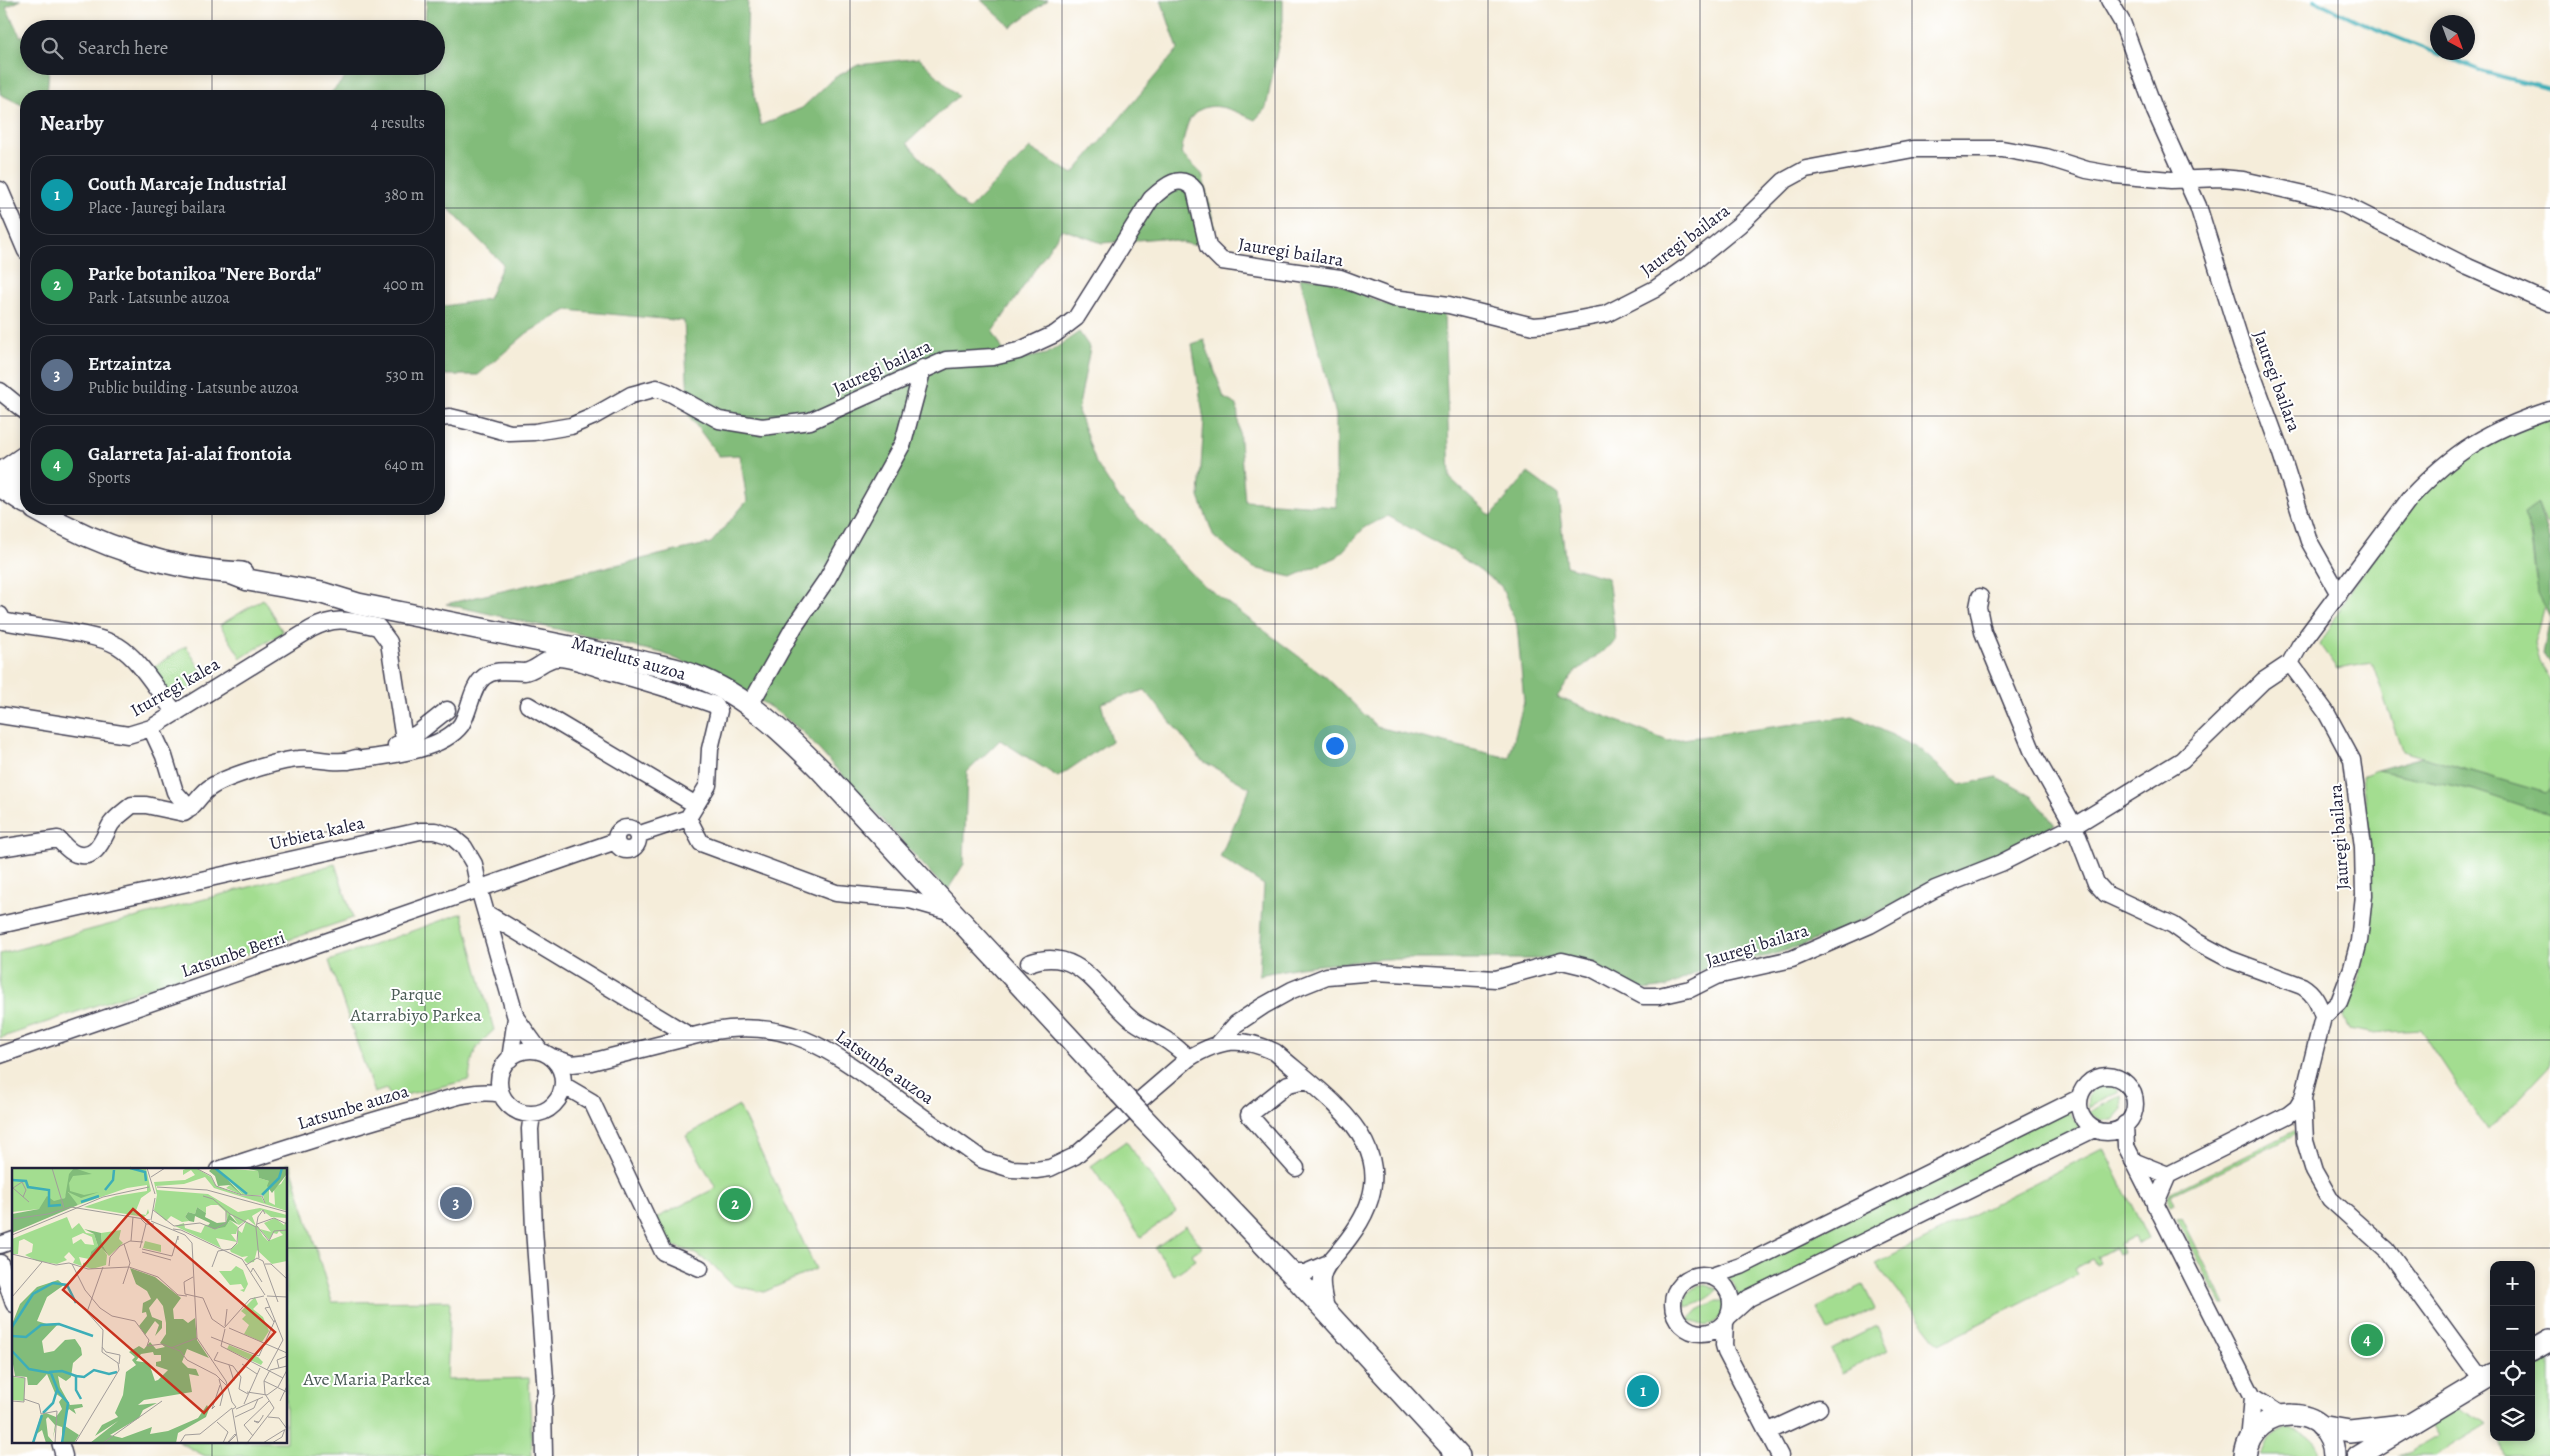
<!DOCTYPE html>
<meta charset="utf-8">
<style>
body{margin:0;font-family:Alegreya,serif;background:#242831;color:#f1f3f6}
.controls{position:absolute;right:15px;bottom:15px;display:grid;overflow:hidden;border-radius:10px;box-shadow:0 2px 8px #0003}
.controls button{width:45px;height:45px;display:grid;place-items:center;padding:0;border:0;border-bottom:1px solid #363941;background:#171b24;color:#f1f3f6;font:25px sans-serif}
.compass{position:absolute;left:2430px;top:15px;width:45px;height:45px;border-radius:50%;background:#171b24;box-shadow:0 2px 8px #0003;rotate:139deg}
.you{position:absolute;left:1334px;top:745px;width:18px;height:18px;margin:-12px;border:4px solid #fff;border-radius:50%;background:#1a73e8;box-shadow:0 0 0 8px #1a73e833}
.badge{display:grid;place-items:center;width:32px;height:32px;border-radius:50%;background:#db2777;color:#fff;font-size:16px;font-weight:700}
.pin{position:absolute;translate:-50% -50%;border:2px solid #fff;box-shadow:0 1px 5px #0006}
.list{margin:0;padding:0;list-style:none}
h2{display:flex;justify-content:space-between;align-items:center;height:65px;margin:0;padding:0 20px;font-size:21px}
h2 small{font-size:16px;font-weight:400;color:#9ea1a6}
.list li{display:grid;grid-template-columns:32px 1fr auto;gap:15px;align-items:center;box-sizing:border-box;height:80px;margin:0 10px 10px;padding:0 10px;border:1px solid #363941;border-radius:20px}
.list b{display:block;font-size:19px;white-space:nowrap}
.list p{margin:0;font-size:16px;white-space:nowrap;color:#9ea1a6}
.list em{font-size:16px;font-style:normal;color:#9ea1a6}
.icon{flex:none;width:28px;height:28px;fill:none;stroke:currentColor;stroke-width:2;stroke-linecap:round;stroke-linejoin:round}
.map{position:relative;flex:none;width:2550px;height:1456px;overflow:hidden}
.search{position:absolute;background:#171b24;box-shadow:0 2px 8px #0003;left:20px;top:20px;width:425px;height:55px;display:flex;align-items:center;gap:12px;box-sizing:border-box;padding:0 18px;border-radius:28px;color:#9ea1a6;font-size:19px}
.panel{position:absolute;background:#171b24;box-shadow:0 2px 8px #0003;left:20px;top:90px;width:425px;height:425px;border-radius:20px}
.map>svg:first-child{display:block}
.green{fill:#a3dd90;stroke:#628066}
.forest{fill:#82bc7a;stroke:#526f5a}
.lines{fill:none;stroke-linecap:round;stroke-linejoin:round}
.stream{stroke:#3daeb8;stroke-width:4}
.minor-casing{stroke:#424053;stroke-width:19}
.major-casing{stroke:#424053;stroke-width:24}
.minor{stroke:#fff;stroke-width:16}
.major{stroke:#fff;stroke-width:21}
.major-bridge-casing{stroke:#424053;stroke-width:24;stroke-linecap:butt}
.major-bridge{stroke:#fff;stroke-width:21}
.grid{fill:none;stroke:#22223b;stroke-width:1;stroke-opacity:0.55}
.labels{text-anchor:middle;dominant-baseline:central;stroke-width:4;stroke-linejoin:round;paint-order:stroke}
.street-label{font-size:18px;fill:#22223b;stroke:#fff}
.park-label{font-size:18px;fill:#495a54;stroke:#fff}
.inset-river{fill:none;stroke:#3daeb8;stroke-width:2.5}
.inset-road{fill:none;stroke:#a19c9a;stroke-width:1}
.view{fill:#c8321e;fill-opacity:0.15;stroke:#c8321e;stroke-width:2.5}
.inset-edge{fill:none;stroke:#22223b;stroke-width:2.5}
</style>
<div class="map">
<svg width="2550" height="1456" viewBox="0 0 2550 1456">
<rect width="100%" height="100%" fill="#fff"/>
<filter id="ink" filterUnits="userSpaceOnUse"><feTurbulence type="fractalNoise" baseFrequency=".02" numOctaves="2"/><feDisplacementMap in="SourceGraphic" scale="10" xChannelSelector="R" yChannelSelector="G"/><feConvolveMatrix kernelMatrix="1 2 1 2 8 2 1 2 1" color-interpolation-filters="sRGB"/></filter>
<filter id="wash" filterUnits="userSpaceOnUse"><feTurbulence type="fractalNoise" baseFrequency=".0096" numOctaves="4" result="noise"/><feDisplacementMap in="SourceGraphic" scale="20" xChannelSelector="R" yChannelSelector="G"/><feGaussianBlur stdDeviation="1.12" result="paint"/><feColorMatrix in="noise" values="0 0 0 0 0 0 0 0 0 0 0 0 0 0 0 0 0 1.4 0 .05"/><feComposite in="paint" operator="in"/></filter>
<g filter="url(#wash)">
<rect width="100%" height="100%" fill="#f5edda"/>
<path class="green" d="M2546 418 2550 420V522L2546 524 2538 504 2524 514C2537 545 2530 578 2544 606L2534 644 2539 662 2550 680V789L2546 793 2402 751 2372 663 2337 669 2320 645 2354 584 2406 513 2438 476 2470 452 2515 429Z
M263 599 283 632 241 658 220 625Z
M186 646 206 678 172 701 151 669Z
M2377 770 2475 790 2550 815V1065L2488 1131 2421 1030 2371 1033 2349 1029 2343 1017C2367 975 2371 912 2371 864 2371 835 2365 805 2362 776Z
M335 864 353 918 0 1038V954Z
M462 913 494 1030C474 1048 472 1053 469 1080L392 1098 386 1089 374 1093 329 961Z
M2112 1083 2120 1091 2088 1108C2085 1091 2096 1083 2112 1083Z
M2122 1095 2123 1109 2113 1120H2100L2089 1112Z
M739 1106 816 1269 764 1292 732 1285 713 1265 692 1252 674 1246 663 1248 657 1237 663 1231 654 1219 716 1188 686 1136Z
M2069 1107 2071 1115 2080 1128 1739 1299 1734 1285 1727 1278Z
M2294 1131 2297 1134 2171 1195 2175 1204 2171 1206 2168 1197 2170 1193Z
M1126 1141 1176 1212 1141 1237 1091 1166Z
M2103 1148 2148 1238 2138 1244 2135 1237 2119 1245 2122 1252 2117 1254 2114 1248 2097 1257 2100 1263 2096 1265 2092 1259 2075 1268 2078 1274 1939 1344 1876 1264Z
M290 1163 332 1302 450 1301 447 1380 529 1378 532 1456H205L179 1442H286V1170H268Z
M2182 1218 2225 1305H2222L2177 1219Z
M1186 1226 1202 1247 1192 1254 1196 1260 1174 1275 1155 1248Z
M1706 1285 1718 1289C1712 1298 1695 1306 1685 1307 1685 1293 1692 1286 1706 1285Z
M1863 1285 1875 1309 1828 1331 1817 1308Z
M1716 1301H1725C1725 1314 1719 1322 1706 1326L1689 1320 1698 1310Z
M1877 1326 1888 1350 1842 1373 1831 1349Z
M2550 1352V1456H2504L2498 1437H2531V1364Z
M2459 1407 2488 1424 2435 1456H2398L2411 1452 2439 1436 2432 1424Z
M2286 1429C2303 1430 2318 1438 2320 1456H2261L2268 1440Z"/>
<path class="forest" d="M0 0H21L6 7 20 36H29V66H49L47 96H26V107L0 94Z
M427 0H748L746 59 761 125 802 108 834 78 858 65 919 58 958 96 907 143 968 210 1030 148 1073 174 1178 49 1161 0H1283V21L1266 108 1255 120C1234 111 1207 95 1190 119 1185 128 1183 144 1181 154L1202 174 1215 229 1193 245 1161 238 1102 243 1062 229 993 332 1009 361 1047 354 1079 332 1090 348 1078 411 1096 463 1119 498 1201 583 1326 677 1377 727 1509 758 1524 701 1517 625 1501 586 1454 552 1388 516 1365 527 1337 557 1292 577 1254 568 1214 537 1199 497 1204 421 1192 344 1204 340 1224 398 1237 405 1245 501 1336 507V415L1300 277 1327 279 1385 304 1444 313 1450 478 1491 516 1528 473 1558 495 1566 566 1608 578 1616 641 1574 673 1557 697 1668 741 1853 716 1917 747 1960 785 1997 777 2033 797 2055 825 1860 921 1803 945 1769 956 1715 964 1667 987 1644 990 1561 959H1382L1299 967 1259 975 1264 885 1220 857 1250 788 1201 760 1145 690 1101 703 1111 741 1058 777 1000 740 967 772 964 864 947 891 802 731 773 709 725 679 662 653 446 604 711 543 747 501 740 455 719 456 689 416 684 321 567 310 527 333 478 375H439V307L488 299 503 264 439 199V96H328L356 66H436V29H424Z
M981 0H1048L1011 27Z
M2538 504 2550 543V664L2543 654 2550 618 2538 594 2531 532 2524 514Z
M2422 757 2546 793 2550 789V815L2475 790 2377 770Z"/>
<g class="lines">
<path class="stream" d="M2314 0 2373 28 2484 72 2550 89"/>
</g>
</g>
<g filter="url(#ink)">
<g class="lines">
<defs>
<path id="minor" d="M2109 0 2122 22 2155 111 2198 206 2242 346 2278 444 2309 541 2339 594
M0 190 26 251
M0 391 26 412
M439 418 450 417 471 422 510 433 535 432 571 426 592 417 631 395 657 388 670 393 719 420 762 427 810 421 946 360 993 357 1018 351 1055 334 1076 318 1151 199C1165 186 1180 172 1195 190L1208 247 1222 261 1340 278 1393 298 1449 305 1533 326 1547 325 1606 314 1655 289 1696 260 1739 225 1784 181 1806 169 1913 149H2002L2046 157 2087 170 2115 175 2171 180 2221 178 2243 180 2318 197 2345 205 2468 267 2550 303
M1980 597 1978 607 1983 632 2034 755 2074 826 2096 883 2106 894 2173 925 2197 942 2229 959 2302 986C2314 993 2319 1004 2323 1017
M0 615 3 621C33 628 94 632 118 646 141 660 158 693 176 713
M2290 663 2326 712 2352 760 2363 847 2364 895 2359 941 2352 968 2339 1002 2323 1017 2303 1098 2305 1141 2314 1171 2330 1199 2387 1250 2476 1372 2489 1377
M528 705 696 805
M750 705 794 627 827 579 903 443 923 368
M0 715 128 735 151 728 311 629C337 615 350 621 378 627L389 642 404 740
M151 728 164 756 175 792 190 809
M396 745 418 733 447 710
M348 761C380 756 440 753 461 725 470 711 471 687 484 677 495 668 511 672 524 672 537 671 545 657 559 658 574 659 591 666 607 671 644 681 679 692 715 705L719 711 710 749 708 785 688 818 637 835
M688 818 701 843 836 893 910 900 952 912
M616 839a11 11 0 1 1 22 0a11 11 0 1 1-22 0Z
M0 848 58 839C63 844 69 852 76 854 97 861 103 838 111 824 116 817 125 811 132 805H146L184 813C194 807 199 796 208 789 223 777 280 760 299 759 320 757 336 766 356 758
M486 913 690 1036
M0 925 420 831H435L451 836 464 847 474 864 479 889 516 1018 510 1059
M1029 963C1079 945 1098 991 1131 1019 1140 1027 1152 1031 1161 1037 1171 1042 1180 1051 1189 1058
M516 1018 540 1051
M1219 1043 1236 1024 1263 1006 1292 990 1327 976 1376 972 1496 979 1562 961 1591 968 1643 996H1659L1690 989 1716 976 1792 959 1870 925 1935 889 2001 863 2074 826 2182 760 2263 681 2290 663 2300 645 2410 498C2454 451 2489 430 2550 410
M499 1082a32 32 0 1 1 64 0a32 32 0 1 1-64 0Z
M0 1055 616 841
M552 1057 572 1064 591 1062 713 1031C788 1018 829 1049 887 1091 919 1114 950 1137 983 1160L1011 1169 1036 1170 1050 1168 1075 1156 1189 1058C1221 1039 1241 1036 1275 1052 1336 1105 1414 1153 1349 1238 1324 1272 1315 1266 1327 1312
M2079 1104a28 28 0 1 1 56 0a28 28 0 1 1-56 0Z
M563 1085 592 1102 663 1252 700 1268
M532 1115 530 1129 534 1229 546 1393 543 1405 544 1456
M2125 1124 2126 1146 2253 1397 2281 1415
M2133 1161 2168 1175
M1296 1168 1249 1115 1288 1084 1307 1080
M218 1170C283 1149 349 1127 415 1109 443 1101 473 1088 501 1094
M2155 1205 2168 1175 2288 1115 2297 1108 2303 1098
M0 1245 14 1240
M0 1263 14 1304
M1291 1273H1305L1326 1264
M1673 1304a29 29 0 1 1 58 0a29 29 0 1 1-58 0Z
M1712 1276 1741 1266 2079 1098
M1729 1316 1749 1298 2094 1129
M1725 1322 1724 1345 1726 1352 1780 1456
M1767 1432 1819 1408
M2249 1441 2253 1397
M60 1442 64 1456"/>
<path id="major" d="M0 474 26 456
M0 486 26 503
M3 488 26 476
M35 509C97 546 170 570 242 573
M230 573 248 580 322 593 358 604 639 661C654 665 670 667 684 672 739 689 780 729 820 769L1120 1093
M1144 1119 1291 1273 1459 1456
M2531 1351 2550 1340
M2320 1426 2350 1431 2403 1425
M2245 1456C2252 1401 2333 1402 2334 1456
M2358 1456 2494 1374"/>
</defs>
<use href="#minor" class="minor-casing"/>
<use href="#major" class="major-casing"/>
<use href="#minor" class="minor"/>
<use href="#major" class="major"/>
<defs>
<path id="major-bridge" d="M1120 1093 1144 1119"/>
</defs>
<use href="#major-bridge" class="major-bridge-casing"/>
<use href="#major-bridge" class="major-bridge"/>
</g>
</g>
<path class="grid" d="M212 0V29M425 0V29M638 0V1456M850 0V1456M1062 0V1456M1275 0V1456M1488 0V1456M1700 0V1456M1912 0V1456M2125 0V1456M2338 0V1456M212 66V96M425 66V96M0 208H26M439 208H2550M0 416H26M439 416H2550M212 509V1170M425 509V1456M0 624H2550M0 832H2550M0 1040H2550M0 1248H14M286 1248H2550M212 1442V1456"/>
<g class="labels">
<g class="street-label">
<text transform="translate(1685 240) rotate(-37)">Jauregi bailara</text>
<text transform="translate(1291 252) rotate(9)">Jauregi bailara</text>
<text transform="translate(882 367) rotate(-25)">Jauregi bailara</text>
<text transform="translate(2277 381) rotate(70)">Jauregi bailara</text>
<text transform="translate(629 658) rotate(16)">Marieluts auzoa</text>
<text transform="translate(175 687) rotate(-30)">Iturregi kalea</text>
<text transform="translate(317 833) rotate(-13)">Urbieta kalea</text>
<text transform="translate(2339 837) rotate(-94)">Jauregi bailara</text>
<text transform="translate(1757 945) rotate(-17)">Jauregi bailara</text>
<text transform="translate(233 954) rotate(-19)">Latsunbe Berri</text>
<text transform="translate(885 1067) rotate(35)">Latsunbe auzoa</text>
<text transform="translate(353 1107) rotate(-17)">Latsunbe auzoa</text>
</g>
<g class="park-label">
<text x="416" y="994">Parque<tspan x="416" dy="21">Atarrabiyo Parkea</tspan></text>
<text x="367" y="1379">Ave Maria Parkea</text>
</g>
</g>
<g transform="translate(12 1168)">
<rect width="275" height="275" fill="#f5edda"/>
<path d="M0 0H134L139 23 129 30 123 45 134 47 136 41 137 45 132 49 72 39 104 28 135 23V17L115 20 66 37 57 28 56 21 53 30 27 41 0 44ZM176 0H184L199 9 204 18 231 28H249L253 36 251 27H230L214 20 218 17 230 26 205 0 246 3 247 10 257 13V34L263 37 262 19 269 16 275 6V43L202 20 193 9 172 16 144 18 145 22 196 26 226 44 248 40 275 47V50L259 49 250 42 240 48 244 58 236 51 227 57 220 47H217L215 52 214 44 206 37H199L194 39V45L185 39 183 46 176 44 173 49 177 53 170 54 159 48 154 53 142 42 145 27 142 14 173 12 183 7 179 2 171 7V2ZM55 49 60 61 67 55 74 65 82 66 86 78 83 84 89 78 95 87 94 97 80 101 71 98V95L77 94 83 84H79L77 91 67 89 70 98 61 95 63 91 57 84 52 89 55 92 45 96 25 93 13 87 20 84 21 76 12 71 7 73 6 86H0V71ZM71 65 80 69 82 77 73 76 69 71 61 76 60 70ZM263 50 272 57 275 51V93L260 96 245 82 242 94 235 95 232 92 236 88 230 89 219 84 218 82 226 75V62L230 65 234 54 246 59 251 68 256 73 271 67 267 63 265 66 261 65 257 72 248 61 259 64 252 55ZM218 52 226 59 224 66H219L225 74 204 70 209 80 163 58 172 55 173 60 189 65 193 57 216 55ZM109 62 107 71 111 75 97 88 90 76 89 65ZM133 73 149 77V84L131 80ZM224 98 231 102 236 116 232 124 228 122 232 121 229 116 218 117 207 103H219ZM243 129 246 136 241 141 251 149 257 163 250 174 232 166 237 157 230 151 234 147 229 143ZM217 177 246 189 251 194 249 197 215 181ZM0 209 13 210 12 233 0 232Z" fill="#a3dd90" fill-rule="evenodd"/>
<path d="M62 0 80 6 61 8 57 15 58 23 72 27 87 24 69 30 56 24 66 37 0 65V46L27 41 35 28 42 33 53 30 57 6ZM200 0H205L230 27 218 17 206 18 203 8 197 3ZM231 0H275V6L260 25 255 18 257 13 247 10 246 3ZM185 39 194 45 193 49 205 55 214 54 217 46 227 57 218 52 213 59 202 61 196 58 198 55 183 48 182 54 177 53 173 49 176 44 183 46ZM72 61 89 65 90 76 97 88 88 78 76 94 79 84 86 78 82 66ZM118 100 143 109 169 130 161 141 162 151H171L176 155 183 150 185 172 197 190 175 181 170 194 176 200 184 201 187 208 177 206 180 224 132 232 126 237 145 235 131 242 127 250 98 267 110 270 140 259 138 266 156 263 186 250 195 237 197 241 194 249 166 265 164 275H78L106 253 83 268 90 257 106 249 103 245 111 227 114 204 124 197 120 192 123 189 117 184 127 178 132 181 138 174 144 181 153 179 148 175 154 166V155L151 138 145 130 137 140 140 149 150 153V160L143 168 147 157 143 153 133 167 127 158 135 148 134 144 130 145 131 135 139 131 135 123 124 116ZM141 184 142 187H149V193L144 194V198L156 202 146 212 143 213 137 195 124 193 129 186ZM46 112 52 117 35 129 25 153 38 157 47 155 30 173 32 185 42 183 53 172 63 171 69 180 70 187 61 195 59 209 54 213 46 208 48 219 58 237 70 236 71 239 62 241 64 246 57 241 55 244 53 258 67 267 62 275H50V259L44 257 41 270 43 257 36 249 34 251 36 268 42 275H34L30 262 23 267 29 247 34 245 44 249 50 241 47 234 50 230 43 225 35 206 25 217H16L15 209 3 208 0 190V156L8 136 25 119Z" fill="#82bc7a" fill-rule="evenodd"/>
<path class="inset-river" d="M118 0 133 4 134 13M203 0 235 26M0 12 14 13 16 19 37 22V38L49 37M93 22 101 12 102 2M250 27 267 10 270 0M69 34 87 28M0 159 21 126 41 115 55 117 64 135M0 168 14 169 29 157 47 156 81 168M0 183 17 201 39 205 46 223 56 235 50 275M37 204 50 203 64 208V222L69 231M64 208 72 209 82 202 97 206 105 204M31 245 41 235 45 222M21 275 30 247"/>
<path class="inset-road" d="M40 0 52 40M135 0 143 26M184 0 199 8 204 18 230 27 250 28 253 35M139 9 153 0M145 19 195 22 275 44M1 20 10 14 14 22 11 29M1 20 17 34M191 28 201 31 218 46 244 59M141 42 162 58M128 50 134 56H142M0 51 36 46 59 39 138 52M139 52 143 30M139 53 173 67 180 75 185 170 214 213 220 234 224 239 221 241M245 56 262 50 275 56M162 58 188 55 203 61 214 55V43M245 58 257 73 262 63 275 62M161 61 169 62 230 91 253 127M0 67 91 29 137 19M119 73 121 49M128 80 134 56M130 81 160 88M130 84 159 92M0 86 44 97 57 95 76 101 117 99 146 109 166 127 175 128M160 88 166 68V72M247 90 244 60 246 49 251 42 253 46M60 96 73 122 88 140 100 148 123 153 137 172 135 178 150 176 168 183 175 192 204 207M253 96H259L275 111M234 97 245 90 251 93 266 134M97 98 98 89 108 78 118 73 131 74M200 99 206 83 219 81 225 75 226 60 234 53M239 104 241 100 250 114M181 109 172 114 173 126 191 130 200 151 213 160M111 116 118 95 112 76M255 128 275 129M0 129 30 94M254 130 271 172M258 139 253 140 262 154M213 158 215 141M213 159 238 131 252 128M217 160 275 185M213 161 209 178 271 210M199 169 247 188 263 152M90 179 94 184 108 187 107 196M159 180 185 170M206 184 202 192 221 198 229 209 227 221 236 226M230 196 245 206M217 197 222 213M267 200 265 192 275 188M255 202 271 172M204 207 216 219M0 208 13 210 12 231M207 211 211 226 208 238M252 213 275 224M235 224 255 227 266 219 275 202M12 231 27 236 29 246 45 243 43 275M0 233 12 234V231M268 233 275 218M232 236 248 200M203 238 200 241 208 217M220 240 226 275M262 240 253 226 252 213 258 202 275 198M224 241 251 229M223 249 242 240 246 231M256 249 267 250 275 261M205 254 216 264 211 275M247 254 242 253 246 255 247 254 251 248V247M223 266 224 267 217 274H216ZM241 268 232 257 257 233M63 275 107 202 106 195 90 184 91 162 75 144 91 99M91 275 150 233M168 275 173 267 188 266 220 240M235 275 262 240M251 275 272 262M260 275 270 269 273 261"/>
<path class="view" d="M121 41 263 164 192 245 51 122Z"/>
<rect width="275" height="275" class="inset-edge"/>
</g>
</svg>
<div class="controls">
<button>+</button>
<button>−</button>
<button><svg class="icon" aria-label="locate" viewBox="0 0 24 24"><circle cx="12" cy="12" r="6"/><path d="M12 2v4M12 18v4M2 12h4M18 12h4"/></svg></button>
<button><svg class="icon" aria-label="layers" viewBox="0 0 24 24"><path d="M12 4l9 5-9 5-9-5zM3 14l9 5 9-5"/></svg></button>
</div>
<svg class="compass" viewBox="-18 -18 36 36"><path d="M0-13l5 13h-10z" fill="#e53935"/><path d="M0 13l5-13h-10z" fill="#9ea1a6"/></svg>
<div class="you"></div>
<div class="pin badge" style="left:1643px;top:1391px;background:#0f9aa8">1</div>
<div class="pin badge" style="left:735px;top:1204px;background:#2e9e5b">2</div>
<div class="pin badge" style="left:456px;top:1203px;background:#5c6f8a">3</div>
<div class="pin badge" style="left:2367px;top:1340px;background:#2e9e5b">4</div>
<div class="search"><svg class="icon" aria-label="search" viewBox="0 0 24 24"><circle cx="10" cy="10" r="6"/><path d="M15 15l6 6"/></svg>Search here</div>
<section class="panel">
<h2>Nearby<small>4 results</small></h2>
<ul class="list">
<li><span class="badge" style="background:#0f9aa8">1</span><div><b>Couth Marcaje Industrial</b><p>Place · Jauregi bailara</p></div><em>380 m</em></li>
<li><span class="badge" style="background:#2e9e5b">2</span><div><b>Parke botanikoa &quot;Nere Borda&quot;</b><p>Park · Latsunbe auzoa</p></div><em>400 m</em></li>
<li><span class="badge" style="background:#5c6f8a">3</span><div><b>Ertzaintza</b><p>Public building · Latsunbe auzoa</p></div><em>530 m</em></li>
<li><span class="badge" style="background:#2e9e5b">4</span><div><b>Galarreta Jai-alai frontoia</b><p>Sports</p></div><em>640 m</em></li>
</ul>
</section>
</div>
